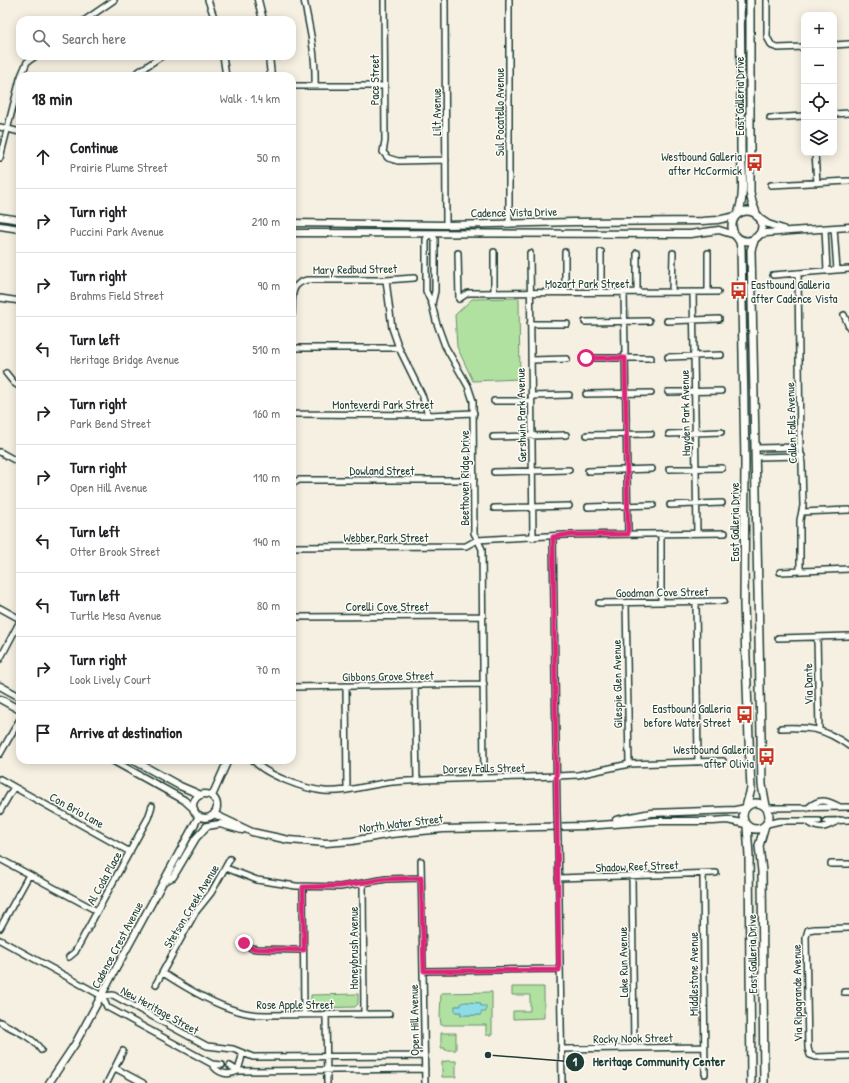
<!DOCTYPE html>
<meta charset="utf-8">
<style>
body{margin:0;font-family:"Patrick Hand",sans-serif;background:#f6f6f6;color:#202124}
.controls{position:absolute;right:12px;top:12px;display:grid;overflow:hidden;border-radius:8px;box-shadow:0 2px 10px #0003}
.controls button{width:36px;height:36px;display:grid;place-items:center;padding:0;border:0;border-bottom:1px solid #e0e0e0;background:#fff;color:#202124;font:20px sans-serif}
.stop{position:absolute;width:12px;height:12px;margin:-9px;border:3px solid #db2777;border-radius:50%;background:#fff}
.stop.end{background:#db2777;border-color:#fff;box-shadow:0 1px 4px #0008}
.list{margin:0;padding:0;list-style:none}
h2{display:flex;justify-content:space-between;align-items:center;height:52px;margin:0;padding:0 16px;font-size:17px}
h2 small{font-size:13px;font-weight:400;color:#757577}
.list li{display:grid;grid-template-columns:26px 1fr auto;gap:12px;align-items:center;box-sizing:border-box;height:64px;padding:0 16px;border-top:1px solid #e0e0e0}
.list b{display:block;font-size:15px;white-space:nowrap}
.list p{margin:0;font-size:13px;white-space:nowrap;color:#757577}
.list em{font-size:13px;font-style:normal;color:#757577}
.icon{flex:none;width:22px;height:22px;fill:none;stroke:currentColor;stroke-width:2;stroke-linecap:round;stroke-linejoin:round}
.map{position:relative;flex:none;width:849px;height:1083px;overflow:hidden}
.search{position:absolute;background:#fff;box-shadow:0 2px 10px #0003;left:16px;top:16px;width:280px;height:44px;display:flex;align-items:center;gap:10px;box-sizing:border-box;padding:0 14px;border-radius:12px;color:#757577;font-size:15px}
.panel{position:absolute;background:#fff;box-shadow:0 2px 10px #0003;left:16px;top:72px;width:280px;height:692px;border-radius:12px}
.map>svg:first-child{display:block}
.green{fill:#b1e1a1;stroke:#688f6a;fill-rule:evenodd}
.water{fill:#8cdde7;stroke:#609d9f}
.lines{fill:none;stroke-linecap:round;stroke-linejoin:round}
.minor-casing{stroke:#1f3d34;stroke-width:8}
.tertiary-casing{stroke:#1f3d34;stroke-width:9}
.secondary-casing{stroke:#1f3d34;stroke-width:10}
.minor{stroke:#fdfcf7;stroke-width:5}
.tertiary{stroke:#fdfcf7;stroke-width:6}
.secondary{stroke:#fdfcf7;stroke-width:7}
.minor-bridge-casing{stroke:#1f3d34;stroke-width:8;stroke-linecap:butt}
.minor-bridge{stroke:#fdfcf7;stroke-width:5}
.route{stroke:#db2777;stroke-width:5}
.labels{text-anchor:middle;dominant-baseline:central;stroke-width:3;stroke-linejoin:round;paint-order:stroke}
.street-label{font-size:12px;fill:#1f3d34;stroke:#fdfcf7}
.poi-label{font-size:12px;fill:#1f3d34;stroke:#fdfcf7;text-anchor:end}
.leader{fill:none;stroke:#1f3d34;stroke-width:1.5}
.callout-dot{fill:#1f3d34;stroke:#fdfcf7;stroke-width:1.5}
.mark-label{font-size:12px;text-anchor:middle;font-weight:bold;fill:#fff}
.callout-label{font-size:13px;text-anchor:middle;font-weight:bold;fill:#1f3d34;stroke:#fdfcf7;stroke-width:3;stroke-linejoin:round;paint-order:stroke}
</style>
<div class="map">
<svg width="849" height="1083" viewBox="0 0 849 1083">
<rect width="100%" height="100%" fill="#f6f0e2"/>
<filter id="ink" filterUnits="userSpaceOnUse"><feTurbulence type="fractalNoise" baseFrequency=".025" numOctaves="2"/><feDisplacementMap in="SourceGraphic" scale="8" xChannelSelector="R" yChannelSelector="G"/><feConvolveMatrix kernelMatrix="1 2 1 2 8 2 1 2 1" color-interpolation-filters="sRGB"/></filter>
<g filter="url(#ink)">
<path class="green" d="M519 298 520 379 473 381 457 347 455 315 472 299Z
M512 987H544V1018L513 1019V1011H530V995H512Z
M492 992V1035H486V1025H441L440 1017 441 993ZM467 1002 480 1003 481 1006 486 1011 481 1012 480 1015H461V1012H456L455 1006H461Z
M358 994V1004L355 1007 313 1008 311 1005V995Z
M441 1033H456V1050H445V1048H441Z
M445 1061H456V1077H442V1062H445Z"/>
<path class="water" d="M466 1002 480 1003 481 1006H486V1012H481V1015H461V1012H455V1006H461V1003Z"/>
<g class="lines">
<defs>
<path id="minor" d="M208 0 215 20
M304 0C310 29 316 56 315 85
M384 0 385 141 383 152 388 158 398 161 446 160
M445 0 446 225
M509 0V224
M767 0V37L772 46 778 48 804 47
M85 20 114 0
M834 45 849 44
M223 56 226 76
M21 76 27 62 36 56
M132 76 162 56
M292 86H384
M834 114 849 113
M770 118 804 116
M0 127 20 132
M815 153 817 183
M0 158 20 79
M771 185 849 181
M834 228 837 270
M825 229 827 271
M494 252V293
M565 252V293
M458 253 459 299
M530 253 533 538
M637 253V292
M798 273 800 447 802 464 803 506 800 520V571
M773 275 849 269
M386 280 392 328 399 348 422 395 428 415
M601 292V252
M624 292 628 534
M672 292 673 253
M693 292 697 533
M708 292V253
M0 298 20 301
M459 299 468 293 718 292
M432 304 435 291V239L430 234 426 239V291L432 304 436 321 445 346 468 386 473 401 474 533 482 549 484 778
M292 314C293 298 289 284 307 280H386L414 278
M844 315 849 327
M667 321 719 319
M585 322 649 321
M530 324H567
M292 348H399
M668 357 721 355
M586 358H651
M531 360 567 359
M6 373 14 383 20 387
M668 392 721 391
M586 394 651 393
M531 396 569 395
M494 401H531
M292 413 294 414 428 415 474 413
M669 434 721 432
M587 435 651 434
M493 437 566 435
M755 448 800 447
M0 452 20 463
M755 457 802 456
M669 469 722 468
M588 471 652 469
M494 472 569 470
M292 484 299 480H474
M670 505 722 503
M588 507 653 505
M494 508 569 506
M802 512 849 510
M553 537 557 811
M292 547 466 546 477 540 565 535 725 533
M780 572 849 569
M661 602V534
M696 602 698 762
M599 603 724 601
M626 603 629 764
M0 608 20 619
M292 615 295 617 483 616
M817 637 819 730
M778 638 849 636
M0 659 20 621
M415 685 417 780
M346 686 347 790
M292 687 484 684
M781 728C811 727 824 728 849 746
M0 754 20 719
M253 760C265 775 305 789 324 791 348 793 370 784 393 782 448 778 502 778 557 776L578 775 629 764 723 761
M0 779 14 787 0 811
M14 787 130 852
M767 808 849 807
M808 808C819 798 826 800 838 806
M826 821 849 820
M808 822C820 831 827 827 839 820
M767 824 780 821H819
M558 841 562 1083
M0 859 97 911
M421 861 425 1083
M831 864H849
M226 868 257 880 296 886 340 887 386 879 421 878
M703 874 705 1074
M632 877 634 1048
M558 878 716 873
M363 884 364 1013
M303 887 304 1014
M0 928 29 875
M849 928 814 929 808 930 806 937 808 1048 810 1055 816 1057 849 1056
M0 940 102 996
M244 943 251 948 257 949 303 950
M69 957 75 952 148 818 152 806
M424 971 559 969
M163 973C183 986 215 1005 238 1011 247 1014 257 1015 266 1015L389 1014
M156 984 195 913 211 893 230 859
M844 992H849
M102 996 113 995 207 1046 233 1049 253 1057 425 1056
M102 996 107 1007 212 1064C218 1074 228 1076 238 1071 239 1065 242 1060 242 1053
M326 1014 327 1083
M0 1022C14 1030 32 1036 41 1050
M561 1049 704 1047
M212 1064 222 1065
M230 1066 238 1071 425 1069
M115 1068 143 1083
M107 1083 123 1051"/>
<path id="tertiary" d="M258 0 263 20
M269 56 271 76
M0 217 20 220
M759 218 768 224 783 229
M292 223 446 225 574 222 702 221 717 220 736 216
M0 226 20 229
M292 233 690 234 719 230 735 235
M758 235 766 233 790 231 849 227
M0 686 20 697
M0 699 20 710
M112 760 184 800 194 809
M133 760 180 786 201 795
M193 806a12 12 0 1 1 24 0a12 12 0 1 1-24 0Z
M212 796 228 760
M214 814 252 832 261 834 289 840 326 843 352 841 391 834 443 829 585 826 657 821H713L727 820 746 824
M616 820 651 813 735 810 746 808
M164 881 173 877 196 838 207 826 220 824 242 830
M49 1083 75 1044 199 816"/>
<path id="secondary" d="M750 0V192L752 202 757 216
M732 226a15 15 0 1 1 30 0a15 15 0 1 1-30 0Z
M738 214C746 193 741 169 741 147 741 98 741 49 740 0
M737 237 740 242 741 248 745 463 744 605 750 766 751 789 746 807
M755 238 751 250 762 785 766 806
M743 816a13 13 0 1 1 26 0a13 13 0 1 1-26 0Z
M747 826 749 856 751 1083
M764 1083 762 871 759 846 765 825"/>
</defs>
<use href="#minor" class="minor-casing"/>
<use href="#tertiary" class="tertiary-casing"/>
<use href="#secondary" class="secondary-casing"/>
<use href="#minor" class="minor"/>
<use href="#tertiary" class="tertiary"/>
<use href="#secondary" class="secondary"/>
<defs>
<path id="minor-bridge" d="M557 811 558 841"/>
</defs>
<use href="#minor-bridge" class="minor-bridge-casing"/>
<use href="#minor-bridge" class="minor-bridge"/>
</g>
</g>
<g class="lines" filter="url(#ink)">
<path class="route" d="M244 943 251 948 257 949 304 950 303 887 340 886 386 879 421 878 424 971 559 970 553 537 565 535 628 534 625 358H586"/>
</g>
<defs>
<symbol id="bus-bare" viewBox="-9 -9 18 18"><path d="M-5-6H5V4H4V6H2V4H-2V6H-4V4H-5ZM-3.5-4V0h7V-4ZM-3.5 1.2v1.5H-2V1.2ZM2 1.2v1.5H3.5V1.2Z" fill="#c8321e" stroke="#fdfcf7" stroke-width="2.5" paint-order="stroke"/></symbol>
</defs>
<g fill-rule="evenodd">
<use href="#bus-bare" x="742" y="150" width="25" height="25"/>
<use href="#bus-bare" x="726" y="278" width="25" height="25"/>
<use href="#bus-bare" x="732" y="702" width="25" height="25"/>
<use href="#bus-bare" x="754" y="744" width="25" height="25"/>
</g>
<g class="labels">
<g class="street-label">
<text transform="translate(374 80) rotate(-90)">Pace Street</text>
<text transform="translate(739 96) rotate(-90)">East Galleria Drive</text>
<text transform="translate(436 112) rotate(-90)">Lilt Avenue</text>
<text transform="translate(499 112) rotate(-90)">Sul Pocatello Avenue</text>
<text transform="translate(514 212) rotate(-1)">Cadence Vista Drive</text>
<text transform="translate(355 269) rotate(-1)">Mary Redbud Street</text>
<text x="587" y="283">Mozart Park Street</text>
<text x="383" y="404">Monteverdi Park Street</text>
<text transform="translate(685 413) rotate(-91)">Hayden Park Avenue</text>
<text transform="translate(521 415) rotate(-91)">Gershwin Park Avenue</text>
<text transform="translate(791 423) rotate(-92)">Callen Falls Avenue</text>
<text x="382" y="470">Dowland Street</text>
<text transform="translate(464 478) rotate(-90)">Beethoven Ridge Drive</text>
<text transform="translate(734 522) rotate(-90)">East Galleria Drive</text>
<text x="386" y="537">Webber Park Street</text>
<text transform="translate(662 592) rotate(-1)">Goodman Cove Street</text>
<text x="387" y="606">Corelli Cove Street</text>
<text transform="translate(388 676) rotate(-1)">Gibbons Grove Street</text>
<text transform="translate(617 684) rotate(-91)">Gilespie Glen Avenue</text>
<text transform="translate(808 684) rotate(-91)">Via Dante</text>
<text transform="translate(484 768) rotate(-1)">Dorsey Falls Street</text>
<text transform="translate(77 810) rotate(29)">Con Brio Lane</text>
<text transform="translate(401 823) rotate(-7)">North Water Street</text>
<text transform="translate(637 866) rotate(-2)">Shadow Reef Street</text>
<text transform="translate(104 878) rotate(-61)">Al Coda Place</text>
<text transform="translate(191 906) rotate(-59)">Stetson Creek Avenue</text>
<text transform="translate(117 945) rotate(-62)">Cadence Crest Avenue</text>
<text transform="translate(353 948) rotate(-90)">Honeybrush Avenue</text>
<text transform="translate(752 954) rotate(-91)">East Galleria Drive</text>
<text transform="translate(623 962) rotate(-91)">Lake Run Avenue</text>
<text transform="translate(693 974) rotate(-90)">Middlestone Avenue</text>
<text transform="translate(797 993) rotate(-91)">Via Ripagrande Avenue</text>
<text x="295" y="1004">Rose Apple Street</text>
<text transform="translate(160 1010) rotate(29)">New Heritage Street</text>
<text transform="translate(414 1020) rotate(-91)">Open Hill Avenue</text>
<text transform="translate(633 1038) rotate(-1)">Rocky Nook Street</text>
</g>
<g class="poi-label">
<text x="742" y="156">Westbound Galleria<tspan x="742" dy="14">after McCormick</tspan></text>
<text x="751" y="284" text-anchor="start">Eastbound Galleria<tspan x="751" dy="14">after Cadence Vista</tspan></text>
<text x="731" y="708">Eastbound Galleria<tspan x="731" dy="14">before Water Street</tspan></text>
<text x="754" y="749">Westbound Galleria<tspan x="754" dy="14">after Olivia</tspan></text>
</g>
</g>
<path class="leader" d="M488 1055L575 1062"/>
<g class="callout-dot">
<circle cx="488" cy="1055" r="4"/>
<circle cx="575" cy="1062" r="10"/>
</g>
<g class="mark-label">
<text x="575" y="1066">1</text>
</g>
<g class="callout-label">
<text x="659" y="1066">Heritage Community Center</text>
</g>
</svg>
<div class="controls">
<button>+</button>
<button>−</button>
<button><svg class="icon" aria-label="locate" viewBox="0 0 24 24"><circle cx="12" cy="12" r="6"/><path d="M12 2v4M12 18v4M2 12h4M18 12h4"/></svg></button>
<button><svg class="icon" aria-label="layers" viewBox="0 0 24 24"><path d="M12 4l9 5-9 5-9-5zM3 14l9 5 9-5"/></svg></button>
</div>
<div class="stop" style="left:586px;top:358px"></div>
<div class="stop end" style="left:244px;top:943px"></div>
<div class="search"><svg class="icon" aria-label="search" viewBox="0 0 24 24"><circle cx="10" cy="10" r="6"/><path d="M15 15l6 6"/></svg>Search here</div>
<section class="panel">
<h2>18 min<small>Walk · 1.4 km</small></h2>
<ul class="list">
<li><svg class="icon" aria-label="ahead" viewBox="0 0 24 24"><path d="M12 20V5M6 11l6-6 6 6"/></svg><div><b>Continue</b><p>Prairie Plume Street</p></div><em>50 m</em></li>
<li><svg class="icon" aria-label="right" viewBox="0 0 24 24"><path d="M7 20v-9h11M14 6l5 5-5 5"/></svg><div><b>Turn right</b><p>Puccini Park Avenue</p></div><em>210 m</em></li>
<li><svg class="icon" aria-label="right" viewBox="0 0 24 24"><path d="M7 20v-9h11M14 6l5 5-5 5"/></svg><div><b>Turn right</b><p>Brahms Field Street</p></div><em>90 m</em></li>
<li><svg class="icon" aria-label="left" viewBox="0 0 24 24"><path d="M17 20v-9H6M10 6l-5 5 5 5"/></svg><div><b>Turn left</b><p>Heritage Bridge Avenue</p></div><em>510 m</em></li>
<li><svg class="icon" aria-label="right" viewBox="0 0 24 24"><path d="M7 20v-9h11M14 6l5 5-5 5"/></svg><div><b>Turn right</b><p>Park Bend Street</p></div><em>160 m</em></li>
<li><svg class="icon" aria-label="right" viewBox="0 0 24 24"><path d="M7 20v-9h11M14 6l5 5-5 5"/></svg><div><b>Turn right</b><p>Open Hill Avenue</p></div><em>110 m</em></li>
<li><svg class="icon" aria-label="left" viewBox="0 0 24 24"><path d="M17 20v-9H6M10 6l-5 5 5 5"/></svg><div><b>Turn left</b><p>Otter Brook Street</p></div><em>140 m</em></li>
<li><svg class="icon" aria-label="left" viewBox="0 0 24 24"><path d="M17 20v-9H6M10 6l-5 5 5 5"/></svg><div><b>Turn left</b><p>Turtle Mesa Avenue</p></div><em>80 m</em></li>
<li><svg class="icon" aria-label="right" viewBox="0 0 24 24"><path d="M7 20v-9h11M14 6l5 5-5 5"/></svg><div><b>Turn right</b><p>Look Lively Court</p></div><em>70 m</em></li>
<li><svg class="icon" aria-label="arrive" viewBox="0 0 24 24"><path d="M6 21V4h12l-3 4 3 4H6"/></svg><div><b>Arrive at destination</b></div></li>
</ul>
</section>
</div>
